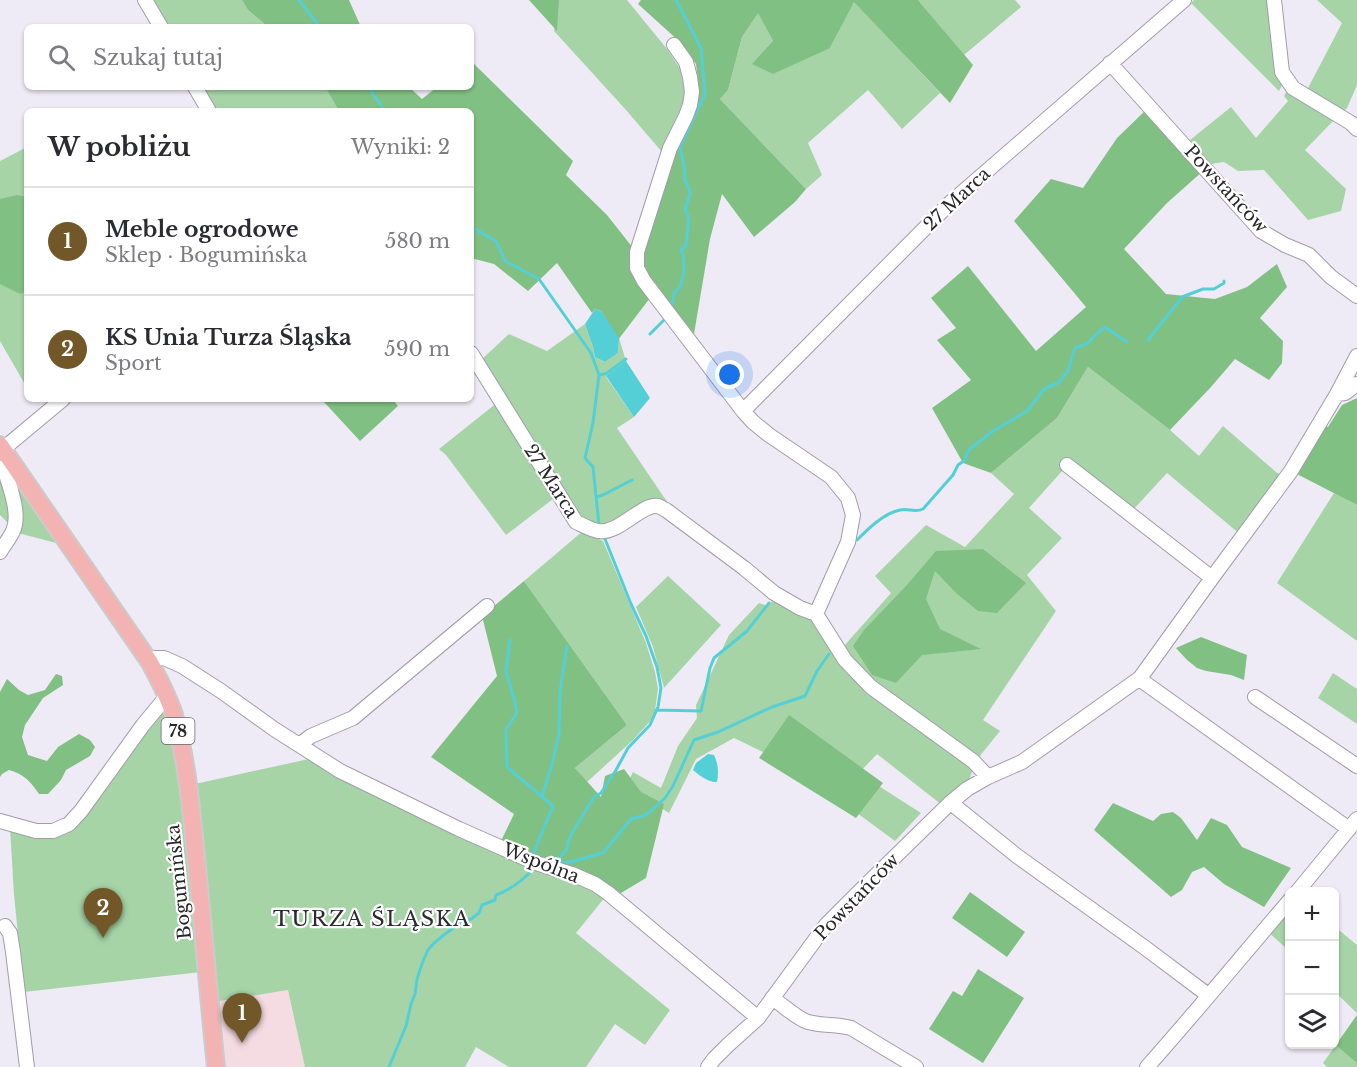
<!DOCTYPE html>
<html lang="pl">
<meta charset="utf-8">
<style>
body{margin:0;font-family:"Libre Baskerville",serif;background:#f7f7f7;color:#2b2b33}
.controls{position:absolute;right:18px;bottom:18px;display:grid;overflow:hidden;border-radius:9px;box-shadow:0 2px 4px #0004}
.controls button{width:54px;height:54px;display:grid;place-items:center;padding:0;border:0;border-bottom:2px solid #e1e1e2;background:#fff;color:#2b2b33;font:30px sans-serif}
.you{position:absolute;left:730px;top:375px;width:21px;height:21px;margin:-15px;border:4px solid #fff;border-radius:50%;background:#1a73e8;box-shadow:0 0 0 9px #1a73e833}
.badge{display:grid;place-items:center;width:39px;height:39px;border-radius:50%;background:#725729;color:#fff;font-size:20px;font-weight:700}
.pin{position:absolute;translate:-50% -50px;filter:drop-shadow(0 2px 3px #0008)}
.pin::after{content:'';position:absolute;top:32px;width:21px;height:18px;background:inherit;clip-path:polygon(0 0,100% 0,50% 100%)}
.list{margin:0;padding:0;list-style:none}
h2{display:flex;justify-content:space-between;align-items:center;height:78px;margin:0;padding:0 24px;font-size:26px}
h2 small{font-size:20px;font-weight:400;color:#7c7c81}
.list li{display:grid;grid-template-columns:39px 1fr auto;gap:18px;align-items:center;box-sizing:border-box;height:108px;padding:0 24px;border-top:2px solid #e1e1e2}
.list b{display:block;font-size:22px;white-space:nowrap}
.list p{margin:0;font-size:20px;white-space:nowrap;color:#7c7c81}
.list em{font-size:20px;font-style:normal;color:#7c7c81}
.icon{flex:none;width:33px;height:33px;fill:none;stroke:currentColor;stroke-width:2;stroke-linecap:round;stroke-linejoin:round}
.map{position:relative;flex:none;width:1357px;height:1067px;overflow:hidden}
.search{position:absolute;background:#fff;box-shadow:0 2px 4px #0004;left:24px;top:24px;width:450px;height:66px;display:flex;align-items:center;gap:15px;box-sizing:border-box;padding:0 21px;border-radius:9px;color:#7c7c81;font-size:22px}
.panel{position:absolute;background:#fff;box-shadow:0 2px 4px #0004;left:24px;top:108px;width:450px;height:294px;border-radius:9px}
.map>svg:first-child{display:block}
.commercial{fill:#f5dce3}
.green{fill:#a6d4a7}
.forest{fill:#81c083}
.water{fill:#55cfd6}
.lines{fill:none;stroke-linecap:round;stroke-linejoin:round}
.stream{stroke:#55cfd6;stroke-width:3}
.minor-casing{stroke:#a19da8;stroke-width:16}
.major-casing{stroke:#cbcbcc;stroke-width:20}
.minor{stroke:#fff;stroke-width:14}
.major{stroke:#f3b3b2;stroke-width:16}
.labels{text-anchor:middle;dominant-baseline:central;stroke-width:4.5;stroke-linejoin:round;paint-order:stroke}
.shield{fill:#fff;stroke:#68676a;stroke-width:1.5}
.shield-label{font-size:16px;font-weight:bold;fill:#27262a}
.street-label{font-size:18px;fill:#27262a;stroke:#fff}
.quarter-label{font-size:21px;letter-spacing:1.5px;fill:#2d2a32;stroke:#fff}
</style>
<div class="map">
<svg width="1357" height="1067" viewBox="0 0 1357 1067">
<rect width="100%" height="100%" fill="#efebf6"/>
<path class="commercial" d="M289 990 305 1067H223L216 998 249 996Z"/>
<path class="green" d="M154 0H242L248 10 268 27H169Z
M558 0H627L667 49 683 73 686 96 662 152 626 110 554 31Z
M918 0H1015L1021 7 964 55Z
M1194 0H1269L1278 76 1282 85 1279 91 1191 3Z
M1317 0H1357V85L1347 108 1342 113 1307 90 1342 23Z
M854 1 940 93 902 129 868 90 808 143 822 175 806 189 720 99 728 90 742 37 758 12 773 41 830 48Z
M203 87H325L339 111H216Z
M1288 89 1335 119 1305 150 1346 189 1341 211 1308 220 1264 170 1238 171 1224 162 1211 164 1190 140 1231 107 1256 138 1288 101 1284 96Z
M27 147V388L0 341V161Z
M585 324 593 347 595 357 605 362 618 353 619 338 626 361 606 377 634 417 617 428 670 506 607 527 586 525 482 359 509 334 547 351Z
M1088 367 1170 430 1199 456 1223 426 1276 472 1284 477 1241 535 1167 473 1132 511 1071 461 1029 508 1062 538 1027 575 1056 611 983 720 1000 731 979 757 868 677 844 646 891 593 875 576 926 525 965 547 1014 494 991 473 1057 418Z
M498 402 557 496 506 535 446 455 439 449Z
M0 464 11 475 56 543 18 533 0 515Z
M1334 493 1357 505V641L1277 583Z
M583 531 603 541 646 643 655 672 658 689 654 717 632 741 587 782 575 768 627 725 524 581Z
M668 576 721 625 664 688 653 647 636 607Z
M774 599 809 617 825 634 846 673 909 718 907 722 973 768 969 781 942 805 877 754 859 773 767 754 734 738 696 759 669 813 626 786 633 772 661 788 678 746 697 718 696 705 729 635 759 603 768 606Z
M1333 673 1357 689V724L1318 698Z
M165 704 167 722 181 787 201 972 24 992 14 895 10 828 39 835 67 834Z
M318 757 578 881 606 896 576 933 670 1010 645 1045 615 1024 586 1067H509L476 1047 465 1067H305L288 990 219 1001 214 972 195 784Z
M874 783 921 813 895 841 853 810Z
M1289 900V951L1265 929Z
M1334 926 1357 945V1013L1335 992Z
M1357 1015V1067H1327L1323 1063Z"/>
<path class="forest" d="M242 0H349L361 27H268L248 10Z
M529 0H559L557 31Z
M641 0H918L973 65 950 103 854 2 830 48 773 74 752 64 773 41 758 13 742 37 728 90 720 99 806 189 795 202 754 237 722 194 710 239 694 334 647 273 642 257 673 155 699 90 696 64 681 43 638 4Z
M471 61 573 161 566 175 607 215 633 248 650 298 618 340 601 311 595 309 592 313 557 263 528 291 494 264 471 258V111H339L325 87H409L422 99 437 87H471Z
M1147 109 1203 171 1167 203 1124 249 1166 294 1215 299 1247 287 1277 264 1287 287 1260 318 1283 341 1282 363 1269 380 1235 359 1211 387 1170 430 1088 367 1057 418 991 473 963 463 932 408 971 380 937 340 956 328 931 298 968 266 1036 351 1086 307 1014 221 1051 179 1083 188 1117 138Z
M17 195 27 197V291L20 294 0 284V199Z
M1357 398V505L1291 471 1320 423 1328 427 1342 405Z
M327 399H392L398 406 360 441 324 402Z
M983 549 1026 583 997 613 978 611 956 593 935 571 926 599 940 629 981 649 922 655 896 683 872 675 853 646 864 630 906 586 936 551Z
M524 581 627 725 575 768 601 797 605 776 624 769 641 792 664 804 646 878 621 893 501 841 514 814 431 757 497 676 482 616Z
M1201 637 1247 655 1244 680 1231 675 1206 671 1197 668 1187 660 1176 648Z
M56 674 62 676 63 685 43 698 25 725 22 737 28 755 47 761 58 747 79 734 90 740 95 747 90 756 66 770 61 780 48 794H39C31 782 24 774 9 770L2 774 0 777V692L7 679 19 690 28 695 45 690Z
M789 715 883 783 856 818 759 758Z
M1113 803 1153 821 1161 814 1173 812 1181 818 1197 840 1211 818 1227 825 1242 847 1291 868 1264 907 1224 884 1204 867 1192 872 1182 890 1171 897 1094 830Z
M970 892 1025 932 1007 957 952 918Z
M978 969 1024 998 983 1063 929 1029 953 991 962 996Z
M1357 1015V1063L1336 1045Z"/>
<path class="water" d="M595 309 601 311 619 338 618 353 605 362 595 357 593 347 585 324Z
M626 361 650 398 634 417 606 376Z
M708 754 714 755C718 763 719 772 717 782 709 783 699 775 693 770L696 763Z"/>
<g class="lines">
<path class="stream" d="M299 0 320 27
M368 87 385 111
M471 225 473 228 496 241 505 261 539 279 591 353 599 375 593 423 585 458 593 467 599 525
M671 309 674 293 680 287 684 271 683 254 681 250 686 246 689 218 685 210 690 194 689 188 685 181V171L680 147 705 94 701 48 676 0
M650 334 666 318
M1148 340 1182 297 1203 289H1214L1224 283V281
M600 375 607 373 626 359
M596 497 603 495 632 480
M857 540C868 529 884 513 900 510 908 508 915 513 923 509L953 475 958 465 965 460 967 453 971 448 993 431 1027 411 1044 389 1058 383 1068 371 1075 348 1086 344 1105 327 1127 342
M510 640 506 671 515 702 517 713 506 729 507 767 553 806 533 854 545 859 566 863 603 853 631 819 646 815 665 798 673 786 694 740 718 732 772 707 805 696 817 671 829 654
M656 710 701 711 710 668 714 658 747 631 769 603
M542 797 552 764 559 734 560 692 567 646
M557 861 567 849 568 842 572 833 594 797 601 793 616 770 628 748 650 725 658 707 661 688 657 667 646 636 631 604 605 539
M389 1067 406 1026 411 1004 415 994 417 979 423 961 428 950 434 943 445 934 462 922 471 919 479 913 482 905 495 900 496 895C508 891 527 878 534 867"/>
<defs>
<path id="minor" d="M145 0 161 27
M1274 0 1282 72 1293 88 1351 123 1357 129
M674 45 686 62 690 77 692 92 690 105 686 116 670 148 637 252V268L644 281 743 411
M1110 63 1261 231 1285 245 1309 255 1331 277 1357 296
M195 87 209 111
M471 353 576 522C583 525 591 530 598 531 618 535 642 503 658 506 661 507 663 509 666 510L744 568 774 593 800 608 816 614 845 660 871 687 973 761 988 777
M1337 394 1345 393 1357 384
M3 449 63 399
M1067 465 1212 578
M0 552C4 545 10 538 13 531 21 514 9 485 4 468L10 460
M816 614 848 542 853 515 848 498 831 477 769 435 753 422 743 411 950 203 1184 0
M149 661 155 658H164L182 666 221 691 274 729 340 771 459 829 536 863 572 874 595 884 608 893 758 1018
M1140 678 1145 683 1349 829
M1255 697 1357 766
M299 745 311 736 353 718 487 606
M951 803 1017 856 1144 947 1208 995
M0 821 36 831H53L69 824 81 811 143 725 167 696
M1297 892 1357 819
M5 926 10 933 13 952 27 1067
M772 998C782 1004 797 1019 808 1022 823 1026 837 1024 851 1028L916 1067
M708 1067 714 1059 728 1045 758 1018 826 925 865 886 949 804 967 789 988 777 1022 762 1140 678 1212 578 1291 471 1337 394 1357 356
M1147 1067C1196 1012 1242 956 1290 900"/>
<path id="major" d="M0 445 149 661C159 679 168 696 174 715 188 764 192 817 197 868 204 934 209 1001 216 1067"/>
</defs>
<use href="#minor" class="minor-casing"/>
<use href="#major" class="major-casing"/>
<use href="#minor" class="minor"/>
<use href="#major" class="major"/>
</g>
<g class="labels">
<rect class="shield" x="161.5" y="718" width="33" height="26" rx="4.5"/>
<g class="shield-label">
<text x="178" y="731">78</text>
</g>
<g class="street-label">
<text transform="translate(1226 189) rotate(47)">Powstańców</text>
<text transform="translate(957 199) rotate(-43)">27 Marca</text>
<text transform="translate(551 481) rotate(57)">27 Marca</text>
<text transform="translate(541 863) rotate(21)">Wspólna</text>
<text transform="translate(179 882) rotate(-96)">Bogumińska</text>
<text transform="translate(857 897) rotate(-46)">Powstańców</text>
</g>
<g class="quarter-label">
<text x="372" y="919">TURZA ŚLĄSKA</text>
</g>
</g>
</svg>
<div class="controls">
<button>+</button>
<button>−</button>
<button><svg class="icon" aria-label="layers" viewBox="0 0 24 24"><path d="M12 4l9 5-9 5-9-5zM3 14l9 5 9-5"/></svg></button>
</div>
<div class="you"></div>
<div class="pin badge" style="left:242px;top:1043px">1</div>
<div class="pin badge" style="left:103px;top:938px">2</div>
<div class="search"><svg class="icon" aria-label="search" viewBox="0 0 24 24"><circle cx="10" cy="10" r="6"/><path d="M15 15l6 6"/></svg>Szukaj tutaj</div>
<section class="panel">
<h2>W pobliżu<small>Wyniki: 2</small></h2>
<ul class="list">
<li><span class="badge">1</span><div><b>Meble ogrodowe</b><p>Sklep · Bogumińska</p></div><em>580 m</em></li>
<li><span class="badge">2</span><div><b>KS Unia Turza Śląska</b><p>Sport</p></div><em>590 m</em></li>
</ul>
</section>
</div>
